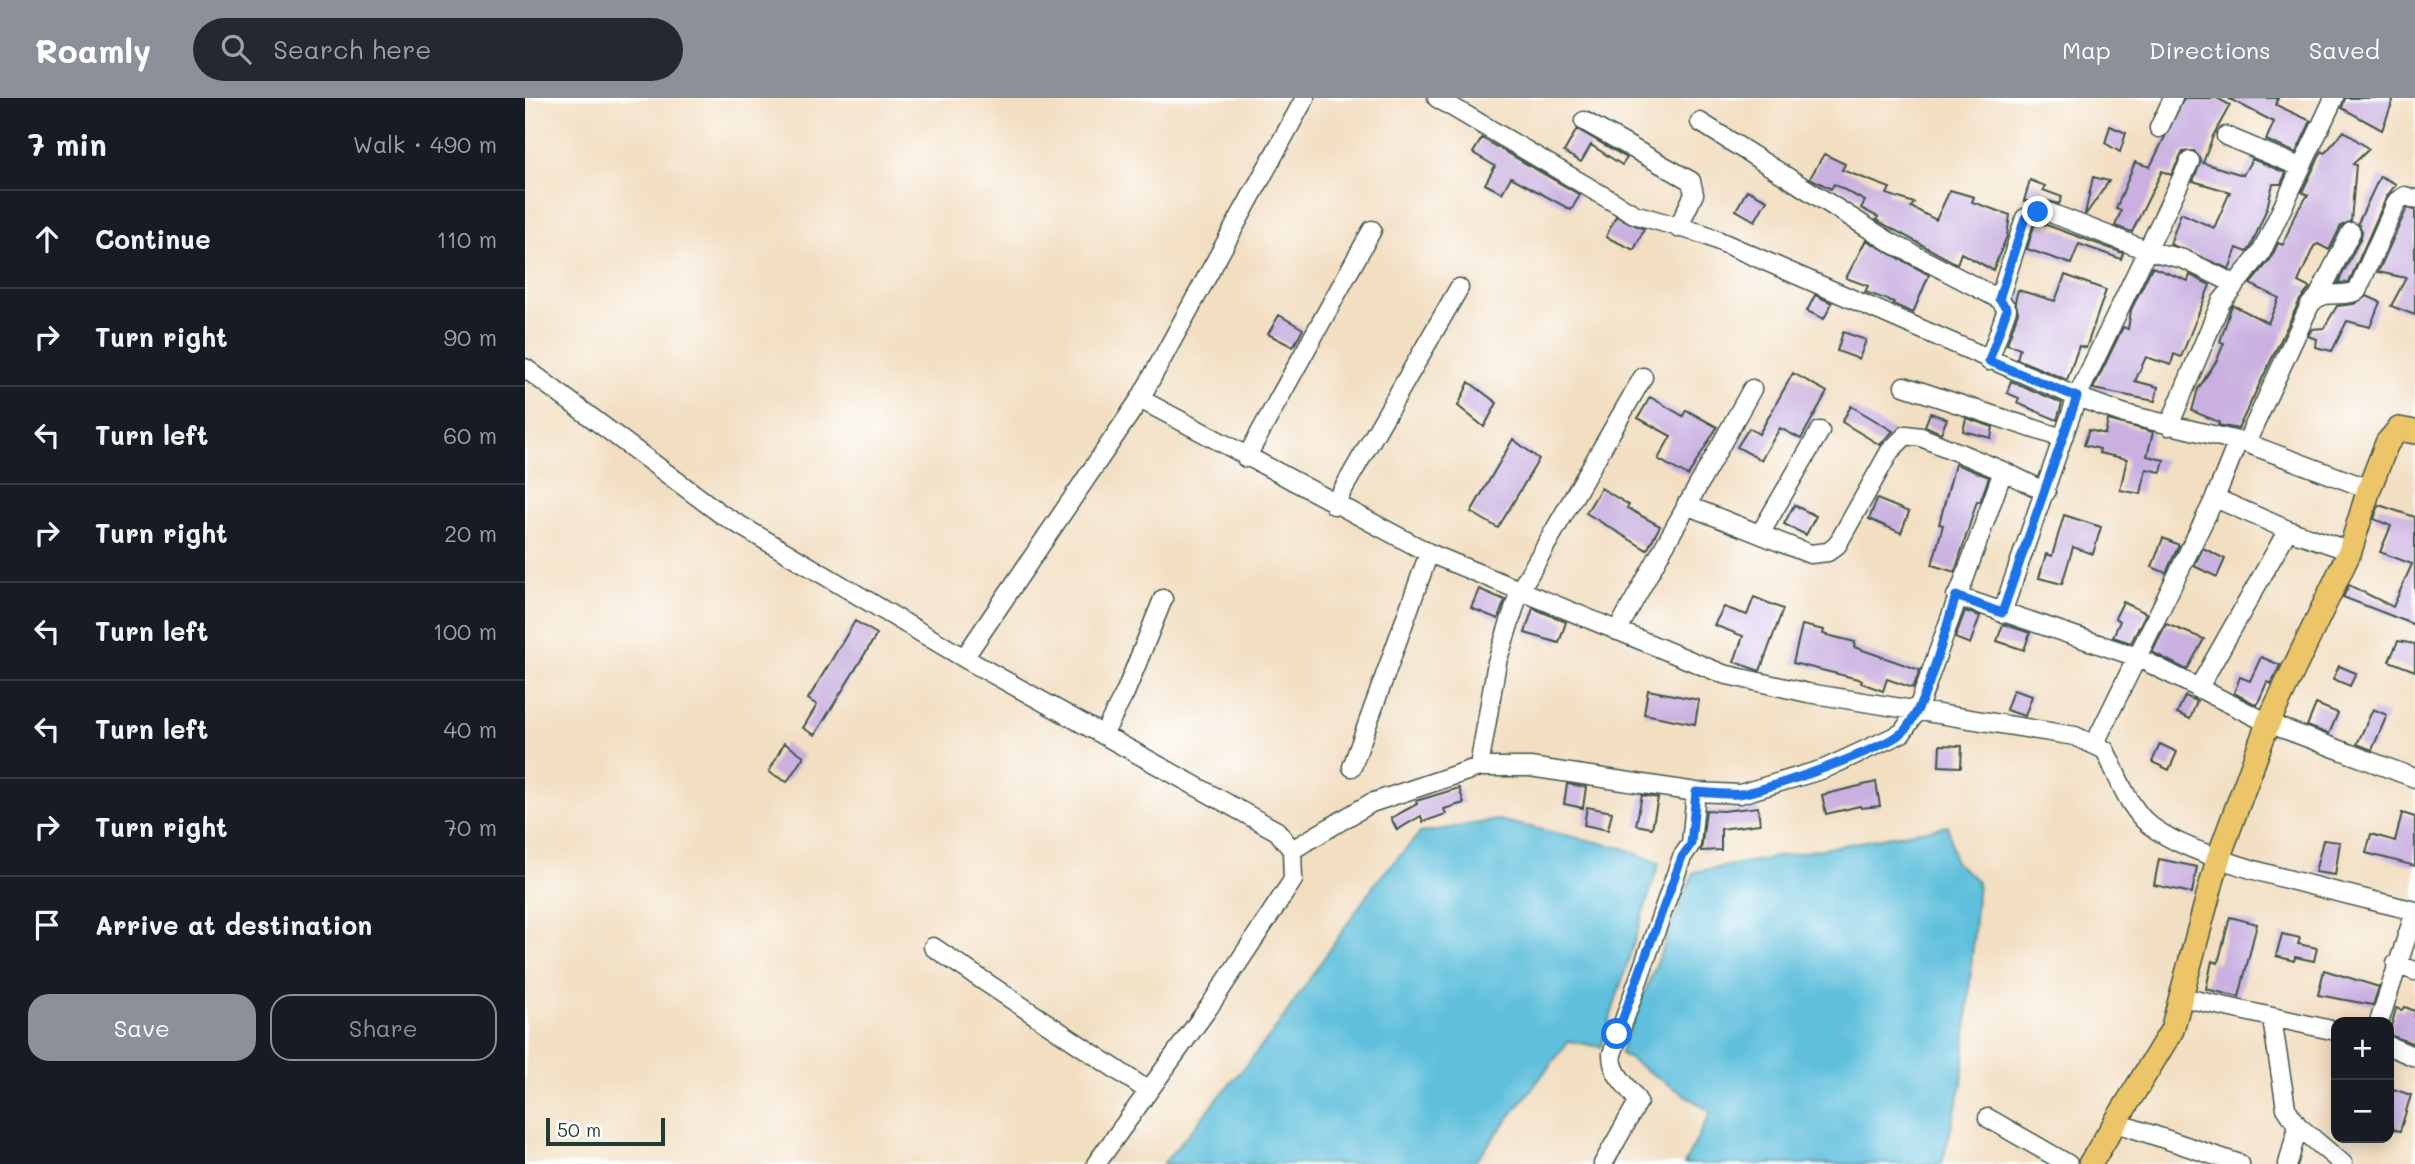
<!DOCTYPE html>
<meta charset="utf-8">
<style>
body{margin:0;font-family:Mali,sans-serif;background:#242831;color:#f1f3f6}
.controls{position:absolute;right:21px;bottom:21px;display:grid;overflow:hidden;border-radius:14px;box-shadow:0 4px 18px #0003}
.controls button{width:63px;height:63px;display:grid;place-items:center;padding:0;border:0;border-bottom:2px solid #363941;background:#171b24;color:#f1f3f6;font:35px sans-serif}
.scale{position:absolute;left:21px;bottom:18px;width:119px;box-sizing:border-box;padding-left:7px;border:4px solid #1f3d34;border-top:0;font-size:19px;line-height:24px;white-space:nowrap;color:#1f3d34;-webkit-text-stroke:5px #fff;paint-order:stroke}
.stop{position:absolute;width:21px;height:21px;margin:-16px;border:5px solid #1a73e8;border-radius:50%;background:#fff}
.stop.end{background:#1a73e8;border-color:#fff;box-shadow:0 2px 7px #0008}
.list{margin:0;padding:0;list-style:none}
h2{display:flex;justify-content:space-between;align-items:center;height:91px;margin:0;padding:0 28px;font-size:30px}
h2 small{font-size:23px;font-weight:400;color:#9ea1a6}
.list li{display:grid;grid-template-columns:46px 1fr auto;gap:21px;align-items:center;box-sizing:border-box;height:98px;padding:0 28px;border-top:2px solid #363941}
.list b{display:block;font-size:26px;white-space:nowrap}
.list em{font-size:23px;font-style:normal;color:#9ea1a6}
.actions{display:flex;gap:14px;padding:21px 28px}
.actions a{flex:1;padding:16px 0;border:2px solid #8c9099;border-radius:21px;text-align:center;font-size:24px;color:#8c9099}
.actions .main{background:#8c9099;color:#fff}
.icon{flex:none;width:38px;height:38px;fill:none;stroke:currentColor;stroke-width:2;stroke-linecap:round;stroke-linejoin:round}
.map{position:relative;flex:none;width:1890px;height:1066px;overflow:hidden}
header{display:flex;align-items:center;gap:42px;box-sizing:border-box;height:98px;padding:0 35px;background:#8c9099;color:#fff}
header strong{font-size:33px}
nav{display:flex;gap:38px;margin-inline-start:auto;font-size:24px}
.search{width:490px;height:63px;background:#242831;display:flex;align-items:center;gap:18px;box-sizing:border-box;padding:0 24px;border-radius:38px;color:#9ea1a6;font-size:26px}
main{display:flex}
aside{flex:1;background:#171b24}
.map>svg:first-child{display:block}
.water{fill:#5ebfdc;stroke:#3e7e88;stroke-width:2}
.building{fill:#c9b0e0}
.lines{fill:none;stroke-linecap:round;stroke-linejoin:round}
.minor-casing{stroke:#3f5549;stroke-width:21}
.major-casing{stroke:#3f5549;stroke-width:26}
.minor{stroke:#fff;stroke-width:18}
.major{stroke:#ecc569;stroke-width:23}
.route{stroke:#1a73e8;stroke-width:9}
</style>
<header>
<strong>Roamly</strong>
<div class="search"><svg class="icon" aria-label="search" viewBox="0 0 24 24"><circle cx="10" cy="10" r="6"/><path d="M15 15l6 6"/></svg>Search here</div>
<nav><a>Map</a><a>Directions</a><a>Saved</a></nav>
</header>
<main>
<aside>
<h2>7 min<small>Walk · 490 m</small></h2>
<ul class="list">
<li><svg class="icon" aria-label="ahead" viewBox="0 0 24 24"><path d="M12 20V5M6 11l6-6 6 6"/></svg><div><b>Continue</b></div><em>110 m</em></li>
<li><svg class="icon" aria-label="right" viewBox="0 0 24 24"><path d="M7 20v-9h11M14 6l5 5-5 5"/></svg><div><b>Turn right</b></div><em>90 m</em></li>
<li><svg class="icon" aria-label="left" viewBox="0 0 24 24"><path d="M17 20v-9H6M10 6l-5 5 5 5"/></svg><div><b>Turn left</b></div><em>60 m</em></li>
<li><svg class="icon" aria-label="right" viewBox="0 0 24 24"><path d="M7 20v-9h11M14 6l5 5-5 5"/></svg><div><b>Turn right</b></div><em>20 m</em></li>
<li><svg class="icon" aria-label="left" viewBox="0 0 24 24"><path d="M17 20v-9H6M10 6l-5 5 5 5"/></svg><div><b>Turn left</b></div><em>100 m</em></li>
<li><svg class="icon" aria-label="left" viewBox="0 0 24 24"><path d="M17 20v-9H6M10 6l-5 5 5 5"/></svg><div><b>Turn left</b></div><em>40 m</em></li>
<li><svg class="icon" aria-label="right" viewBox="0 0 24 24"><path d="M7 20v-9h11M14 6l5 5-5 5"/></svg><div><b>Turn right</b></div><em>70 m</em></li>
<li><svg class="icon" aria-label="arrive" viewBox="0 0 24 24"><path d="M6 21V4h12l-3 4 3 4H6"/></svg><div><b>Arrive at destination</b></div></li>
</ul>
<div class="actions"><a class="main">Save</a><a>Share</a></div>
</aside>
<div class="map">
<svg width="1890" height="1066" viewBox="0 0 1890 1066">
<rect width="100%" height="100%" fill="#fff"/>
<filter id="ink" filterUnits="userSpaceOnUse"><feTurbulence type="fractalNoise" baseFrequency=".0143" numOctaves="2"/><feDisplacementMap in="SourceGraphic" scale="14" xChannelSelector="R" yChannelSelector="G"/><feConvolveMatrix kernelMatrix="1 2 1 2 8 2 1 2 1" color-interpolation-filters="sRGB"/></filter>
<filter id="wash" filterUnits="userSpaceOnUse"><feTurbulence type="fractalNoise" baseFrequency=".00686" numOctaves="4" result="noise"/><feDisplacementMap in="SourceGraphic" scale="28" xChannelSelector="R" yChannelSelector="G"/><feGaussianBlur stdDeviation="1.57" result="paint"/><feColorMatrix in="noise" values="0 0 0 0 0 0 0 0 0 0 0 0 0 0 0 0 0 1.4 0 .05"/><feComposite in="paint" operator="in"/></filter>
<g filter="url(#wash)">
<rect width="100%" height="100%" fill="#f2dec1"/>
<path class="water" d="M973 722 1098 750 1134 765 1076 949 1044 943 948 1066H638L747 936 851 784 895 735Z
M1423 728 1430 764 1453 783 1437 985 1417 1066H1159L1186 1014 1095 955 1169 774Z"/>
<g id="blocks">
<path class="building" d="M1659 0H1692L1705 7 1688 38 1678 65 1718 77 1727 61 1761 75 1756 86H1748L1742 110 1726 149 1722 154 1712 150 1704 171 1645 146 1656 115 1689 130 1705 94 1668 83 1676 63 1669 53 1658 54 1646 77 1637 73 1607 134 1590 128 1596 113 1591 111 1610 64 1625 69Z
M1703 0H1753L1751 7 1786 23 1771 55 1741 42 1749 24Z
M1820 0H1869L1857 32 1817 10Z
M1585 28 1601 35 1595 54 1580 45Z
M1052 31 1102 60 1097 67 1066 47 1056 64 1039 54Z
M1819 33 1844 51 1828 66 1831 67 1826 123 1816 128 1804 152 1793 146 1789 148 1773 184 1785 190 1775 202 1713 331 1693 327 1694 324 1667 313 1673 291 1692 262 1699 245 1695 244 1706 210 1708 207 1743 225 1754 200 1725 186 1745 162 1753 145 1758 147 1770 116 1783 97 1777 94 1797 53 1800 55Z
M957 40 1055 97 1046 112 986 79 977 95 960 86 970 68 948 55Z
M1299 56 1320 66 1317 72 1365 90 1362 96 1389 105 1386 109 1411 122 1425 92 1449 99 1447 104 1485 117 1482 138 1468 172 1436 155 1432 166 1351 122 1353 119 1336 110 1340 103 1309 86 1306 91 1285 80Z
M1855 78 1871 86 1862 98 1824 184 1813 185 1836 139 1837 133 1833 125Z
M1568 79 1584 83 1561 116H1560Z
M1505 82 1520 88 1518 92 1537 99 1534 106 1523 103H1499Z
M1222 92 1242 102 1230 123 1211 112Z
M1882 110 1890 112V217L1866 208 1881 180 1853 174Z
M1091 118 1119 131 1109 152 1081 139Z
M1516 125 1598 155 1596 161 1554 146 1546 166 1502 151 1509 128Z
M1341 142 1404 177 1388 215 1368 206 1369 204 1340 194 1343 188 1321 180Z
M1627 169 1663 183 1665 177 1685 187 1656 259 1649 256 1646 267 1621 259 1610 283 1633 289 1630 303 1568 291 1598 229 1603 231 1606 212Z
M1540 177 1581 192 1561 250 1554 248 1542 282 1492 261 1495 250 1482 246 1493 214 1490 203 1493 192 1530 203Z
M1290 197 1307 205 1299 221 1282 213Z
M1842 198 1855 204 1845 229 1822 223 1807 253 1790 249 1791 241 1783 238 1787 231 1799 230 1812 208 1829 206Z
M754 217 778 231 768 249 743 236Z
M1318 234 1341 242 1334 261 1312 253Z
M1268 275 1302 294 1276 341 1255 330 1236 362 1212 349 1224 330 1234 336Z
M1486 283 1537 305 1532 322 1492 305 1494 300 1482 295Z
M944 284 972 305 959 329 933 308Z
M1125 299 1158 318 1161 312 1192 329 1163 378 1133 361 1146 338 1113 320Z
M1326 308 1368 333 1355 347 1317 324Z
M1405 315 1422 321 1416 335 1400 328Z
M1441 320 1468 329 1466 340 1438 333Z
M1583 322 1628 334 1622 358 1639 362 1636 374 1621 371 1616 396 1595 392 1602 361 1574 355 1575 351 1559 347 1564 332 1580 336Z
M988 341 1014 361 973 430 946 414Z
M1430 366 1464 379 1455 404 1452 403 1430 474 1407 467 1418 427 1414 426Z
M1076 390 1104 407 1102 410 1135 428 1122 452 1061 415Z
M1352 401 1384 414 1376 435 1344 421Z
M1269 407 1291 418 1281 437 1259 426Z
M1854 407 1890 419V527L1818 499 1824 487 1868 509 1887 466 1855 454 1866 428 1849 421Z
M1539 417 1576 429 1568 456 1548 449 1537 486 1514 480 1521 456 1527 458Z
M1638 440 1654 447 1641 475 1627 469Z
M1678 450 1700 461 1692 479 1669 468Z
M954 491 980 502 973 521 946 510Z
M1229 499 1258 511 1235 573 1209 564 1218 538 1189 527 1199 509 1222 517Z
M1598 504 1621 515 1606 545 1588 539 1595 523 1590 520Z
M1008 510 1041 524 1034 545 1000 535Z
M1440 513 1455 518 1445 546 1430 540Z
M330 523 352 536 290 637 278 630 292 607 283 601Z
M1478 526 1505 535 1499 552 1472 543Z
M1641 526 1679 541 1662 572 1627 554Z
M1277 527 1299 532 1298 536 1330 544 1329 549 1395 572 1388 590 1362 581 1358 593 1336 585 1337 582 1268 565Z
M1873 543 1890 546V573L1864 563Z
M1736 559 1755 567 1746 586 1742 584 1732 607 1709 595 1715 579 1725 583Z
M1814 568 1831 575 1825 588 1808 581Z
M1123 592 1174 602 1170 626 1119 616Z
M1488 592 1507 598 1500 618 1481 612Z
M1660 598 1672 603 1665 621 1652 615Z
M1791 606 1813 615 1804 636 1782 628Z
M1848 611 1862 617 1847 652 1832 646Z
M259 645 279 658 262 684 244 674Z
M1635 646 1652 654 1644 672 1627 664Z
M1415 647 1437 648 1436 669 1414 668Z
M1351 684 1355 708 1336 710 1335 708 1301 716 1297 697Z
M1042 686 1061 689 1058 710 1039 706Z
M934 690 939 705 919 711 921 716 898 724 896 718 872 732 866 720 892 706 891 703Z
M1117 697 1133 700 1127 730 1111 727Z
M1062 709 1087 714 1083 732 1059 727Z
M1233 709 1235 726 1196 731V752L1176 753 1181 712 1198 713Z
M1877 715 1890 719V768L1841 755 1846 736 1870 743Z
M1798 742 1815 744 1810 777 1790 774Z
M1634 761 1672 769 1667 795 1629 787Z
M1705 819 1732 826 1714 899 1681 891 1687 863 1693 865Z
M1757 836 1775 840 1773 846 1792 850 1789 863 1770 859 1769 863 1751 858Z
M1799 872 1854 889 1848 907 1793 897Z
M1880 909 1890 913V946L1864 937 1871 910 1876 912Z
M1868 991 1886 997 1875 1033 1864 1030V1004Z"/>
</g>
</g>
<g filter="url(#ink)">
<use href="#blocks" fill-opacity="0" stroke="#3f5549" stroke-width="2"/>
<g class="lines">
<defs>
<path id="minor" d="M912 0 1109 116 1178 136 1552 299 1600 316 1721 345 1844 391
M1059 23 1166 83 1169 96 1153 130
M1175 24 1365 144 1474 201 1482 211 1464 263
M1634 30 1648 0
M1701 38 1775 69
M1794 197 1826 134
M1474 201 1500 120 1513 114H1523L1621 152 1658 161 1710 186
M0 270 196 416 439 560 752 733 767 752 768 782 684 909 571 1066
M1379 288 1537 340
M615 301 904 455 1198 576 1283 595 1550 638 1580 652C1591 674 1601 704 1619 722 1658 763 1829 797 1890 813
M1644 328 1696 204 1736 155 1809 0
M1721 345 1785 207C1799 189 1815 201 1832 193L1872 103 1880 98 1890 101
M721 360 847 132
M1690 400 1763 432 1825 453
M809 407 934 190
M1161 407 1285 456 1303 454 1312 447 1365 353 1381 337 1396 339 1478 373
M1235 436 1295 333
M1431 498 1612 559 1743 625 1890 680
M1477 515 1552 299 1665 63
M1092 533 1227 291
M439 560 615 301 780 0
M1673 591 1763 432
M578 637 600 595 638 501
M1570 645 1690 400 1713 343
M827 669 904 455
M954 669 972 564 995 492 1118 279
M767 752 846 705 954 669H1005L1171 694 1215 696 1299 671 1377 635 1392 613 1478 373 1521 394
M408 849 622 992
M1871 866 1890 873
M1656 899 1811 933
M1747 921 1761 1010 1773 1028 1818 1066
M1854 924 1890 814
M1864 948 1890 959
M1463 1020 1543 1066
M1589 1024 1715 1066
M1078 1066 1113 1004C1103 986 1087 979 1087 956L1157 759 1166 746 1171 694
M1763 1066 1773 1028"/>
<path id="major" d="M1565 1066 1647 932 1693 761 1743 625 1825 453 1844 391 1862 345 1874 331 1890 334"/>
</defs>
<use href="#minor" class="minor-casing"/>
<use href="#major" class="major-casing"/>
<use href="#minor" class="minor"/>
<use href="#major" class="major"/>
</g>
</g>
<g class="lines" filter="url(#ink)">
<path class="route" d="M1092 936 1157 759 1166 746 1171 694C1185 695 1200 697 1214 696 1239 694 1364 649 1379 633 1403 606 1419 534 1431 498L1477 515 1552 299 1464 263 1482 211 1474 201 1500 120 1513 114"/>
</g>
</svg>
<div class="controls">
<button>+</button>
<button>−</button>
</div>
<div class="scale">50 m</div>
<div class="stop" style="left:1092px;top:936px"></div>
<div class="stop end" style="left:1513px;top:114px"></div>
</div>
</main>
